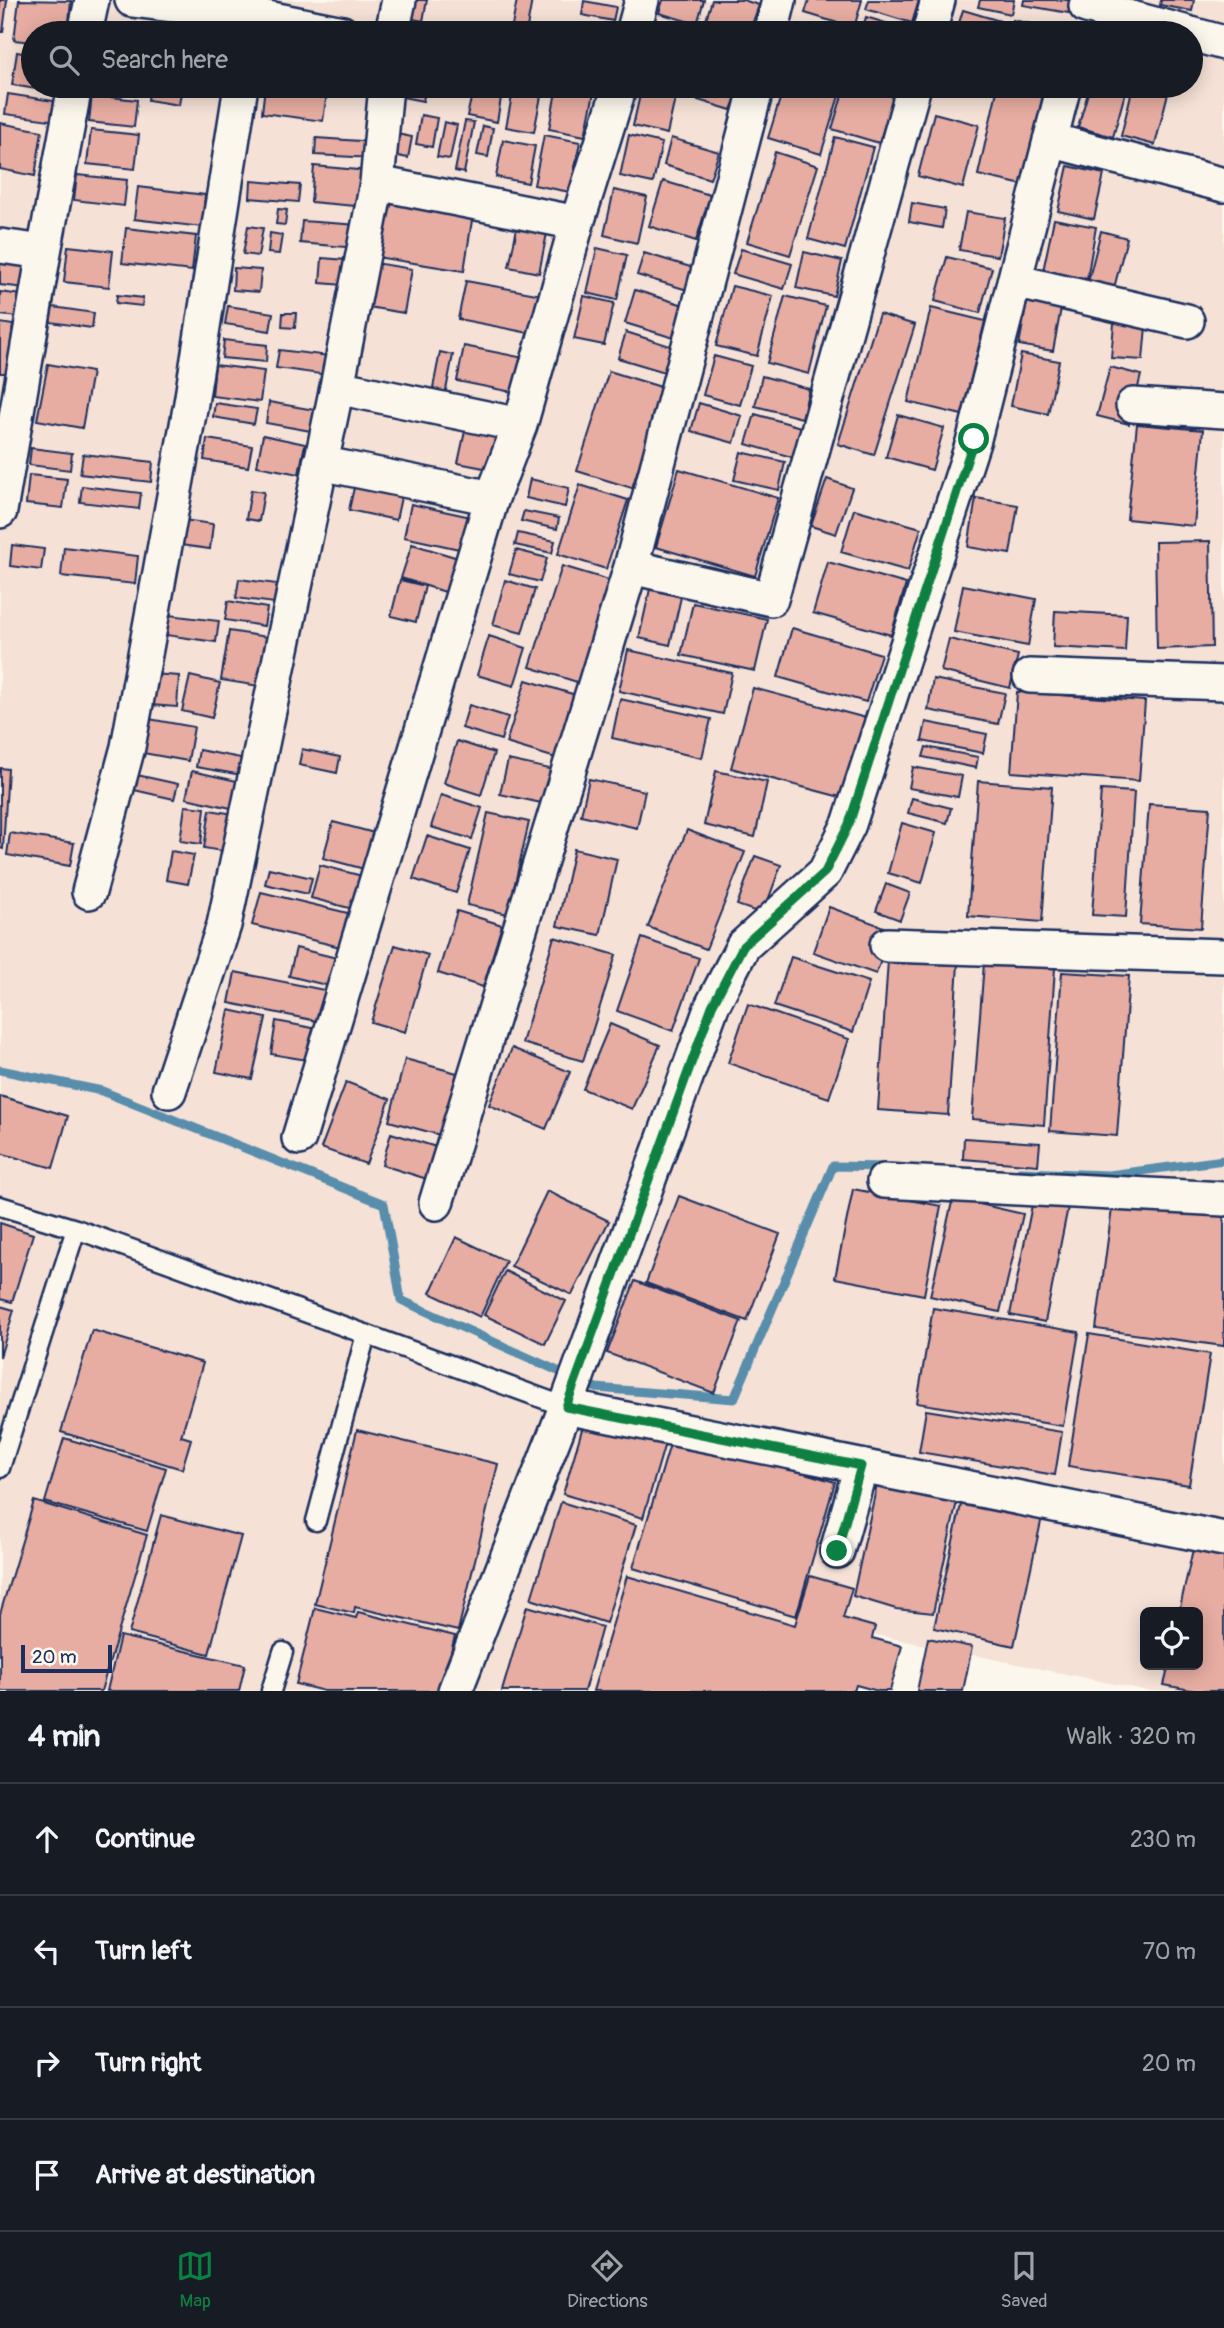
<!DOCTYPE html>
<meta charset="utf-8">
<style>
body{margin:0;font-family:Pangolin,sans-serif;background:#20242c;color:#f1f3f6}
.controls{position:absolute;right:21px;bottom:21px;display:grid;overflow:hidden;border-radius:10px;box-shadow:0 4px 18px #0003}
.controls button{width:63px;height:63px;display:grid;place-items:center;padding:0;border:0;border-bottom:2px solid #363941;background:#171b24;color:#f1f3f6;font:35px sans-serif}
.scale{position:absolute;left:21px;bottom:18px;width:91px;box-sizing:border-box;padding-left:7px;border:4px solid #1b2f5e;border-top:0;font-size:19px;line-height:24px;white-space:nowrap;color:#1b2f5e;-webkit-text-stroke:5px #fbf7ec;paint-order:stroke}
.stop{position:absolute;width:21px;height:21px;margin:-16px;border:5px solid #0b8043;border-radius:50%;background:#fff}
.stop.end{background:#0b8043;border-color:#fff;box-shadow:0 2px 7px #0008}
.list{margin:0;padding:0;list-style:none}
h2{display:flex;justify-content:space-between;align-items:center;height:91px;margin:0;padding:0 28px;font-size:30px}
h2 small{font-size:23px;font-weight:400;color:#9ea1a6}
.list li{display:grid;grid-template-columns:46px 1fr auto;gap:21px;align-items:center;box-sizing:border-box;height:112px;padding:0 28px;border-top:2px solid #363941}
.list b{display:block;font-size:26px;white-space:nowrap}
.list em{font-size:23px;font-style:normal;color:#9ea1a6}
.icon{flex:none;width:38px;height:38px;fill:none;stroke:currentColor;stroke-width:2;stroke-linecap:round;stroke-linejoin:round}
.map{position:relative;flex:none;width:1224px;height:1691px;overflow:hidden}
.search{position:absolute;background:#171b24;box-shadow:0 4px 18px #0003;left:21px;right:21px;top:21px;height:77px;display:flex;align-items:center;gap:18px;box-sizing:border-box;padding:0 24px;border-radius:38px;color:#9ea1a6;font-size:26px}
.sheet{height:539px;background:#171b24}
nav{display:flex;justify-content:space-around;align-items:center;box-sizing:border-box;height:98px;border-top:2px solid #363941;background:#171b24;font-size:19px;color:#9ea1a6}
nav a{display:grid;justify-items:center;gap:4px}
nav .on{color:#0b8043}
.map>svg:first-child{display:block}
.built{fill:#f5e1d6;fill-rule:evenodd}
.lines{fill:none;stroke-linecap:round;stroke-linejoin:round}
.stream{stroke:#588dab;stroke-width:9}
.building{fill:#e7ada2;stroke:#1b2f5e;stroke-width:2}
.service-casing{stroke:#1b2f5e;stroke-width:23}
.minor-casing{stroke:#1b2f5e;stroke-width:38}
.service{stroke:#fbf7ec;stroke-width:18}
.minor{stroke:#fbf7ec;stroke-width:33}
.route{stroke:#0b8043;stroke-width:9}
</style>
<div class="map">
<svg width="1224" height="1691" viewBox="0 0 1224 1691">
<rect width="100%" height="100%" fill="#fbf7ec"/>
<filter id="ink" filterUnits="userSpaceOnUse"><feTurbulence type="fractalNoise" baseFrequency=".0143" numOctaves="2"/><feDisplacementMap in="SourceGraphic" scale="14" xChannelSelector="R" yChannelSelector="G"/><feConvolveMatrix kernelMatrix="1 2 1 2 8 2 1 2 1" color-interpolation-filters="sRGB"/></filter>
<g filter="url(#ink)">
<path class="built" d="M0 0H1224V1691H1148L862 1632 844 1691H0ZM33 33H1191V86H33ZM1145 1612H1198V1665H1145Z"/>
<g class="lines">
<path class="stream" d="M0 1070 102 1091 384 1204 401 1300 569 1376
M1020 1172 1109 1175 1224 1160
M582 1381 596 1388 734 1399 833 1166 887 1167"/>
</g>
<path class="building" d="M0 0H7L3 32H0Z
M19 0 71 1 68 33H33V42L14 40Z
M412 0H427L423 21 409 18Z
M517 0H532L526 33 511 31Z
M663 0H704L697 24 659 13Z
M712 0H743L759 5 749 33 706 20Z
M809 0H862L854 28 805 13Z
M869 0H919L912 23 866 9Z
M980 0H1014L1011 14 978 7Z
M1024 0H1071L1069 13 1023 5Z
M1161 0H1194L1192 11 1160 5Z
M584 1 616 7 613 21 582 15Z
M963 10 1000 21 997 33H956Z
M866 17 915 32V33H861Z
M1013 20 1058 30 1057 33H1010Z
M661 25 696 33H659Z
M803 26 827 33H801Z
M17 52 33 55V86H67L66 94 12 85Z
M150 86H182L179 105 148 100Z
M265 86H328L323 121 262 113Z
M394 86H426L423 101 392 95Z
M474 86H503L497 122 467 116Z
M514 86H543L534 132 506 127Z
M557 86 595 88 585 136 549 129Z
M642 86 677 90 667 134 633 126Z
M689 86H740L731 110 685 96Z
M784 86H842L821 154 768 138Z
M845 86H897L879 143 832 129Z
M998 86H1045L1023 185 978 175Z
M1090 86H1127L1113 137 1078 127Z
M1133 86 1168 93 1155 145 1121 136Z
M8 94 60 102 57 121 5 114Z
M92 95 137 100 134 127 89 122Z
M934 113 979 125 963 188 918 176Z
M421 115 437 118 432 147 416 144Z
M465 121 474 122 464 173 455 171Z
M444 122 457 125 450 159 437 157Z
M0 123 42 131 35 176 0 169Z
M483 126 493 128 488 157 477 155Z
M91 130 139 135 135 169 87 164Z
M392 133 412 137 408 158 388 154Z
M544 135 580 142 570 192 534 185Z
M629 135 662 143 653 183 620 176Z
M835 137 873 147 845 249 808 239Z
M316 138 375 142 374 158 315 155Z
M671 138 719 152 710 179 664 165Z
M503 140 535 146 528 183 496 177Z
M775 152 818 166 790 255 747 242Z
M314 166 369 171 366 207 311 202Z
M1068 166 1104 174 1094 219 1058 211Z
M77 175 127 180 124 206 74 200Z
M251 181 300 185 298 202 250 198Z
M663 181 710 195 696 241 649 226Z
M138 187 205 195 202 227 134 219Z
M614 190 647 197 637 243 604 235Z
M379 199 473 214 464 271 370 256Z
M912 203 945 209 942 228 909 222Z
M278 209 287 210 285 225 276 224Z
M966 212 1005 218 998 256 959 250Z
M1054 219 1096 227 1087 279 1043 271Z
M302 221 359 225 357 248 300 243Z
M518 223 548 228 539 273 509 267Z
M248 226 263 228 258 256 243 254Z
M126 228 196 236 192 271 122 263Z
M1101 231 1127 238 1113 292 1087 286Z
M270 233 282 235 279 254 268 253Z
M68 246 113 251 109 287 64 282Z
M597 248 627 255 617 300 587 293Z
M741 249 792 264 784 289 733 274Z
M804 252 842 261 834 296 796 288Z
M644 253 697 269 691 291 637 275Z
M947 257 992 268 980 313 935 301Z
M0 258 29 261 25 288 0 285Z
M322 258 346 260 344 285 320 283Z
M369 262 412 269 404 313 362 306Z
M234 268 261 270 259 292 233 290Z
M466 281 542 295 534 334 458 319Z
M732 286 773 296 757 356 716 346Z
M635 290 687 306 677 339 625 323Z
M0 292 22 295 20 317 0 315Z
M117 295 143 298 142 306 116 303Z
M584 296 614 303 604 345 574 339Z
M785 296 826 306 809 374 767 363Z
M1028 297 1062 303 1053 351 1019 345Z
M228 306 273 313 270 331 225 324Z
M53 307 94 313 92 328 50 322Z
M931 308 985 321 962 415 908 402Z
M1115 312 1147 315 1143 360 1111 358Z
M283 313H296L295 328 282 327Z
M879 314 915 325 874 455 838 444Z
M0 323 13 325 7 373H0Z
M626 332 673 347 665 372 618 358Z
M224 340 267 345 266 362 222 358Z
M464 346 524 358 517 393 457 381Z
M279 350 330 356 327 375 276 368Z
M440 352 453 355 444 400 431 398Z
M1021 354 1059 361 1048 414 1011 406Z
M714 356 751 366 740 405 703 395Z
M48 364 92 372 82 428 37 420Z
M215 365 264 371 260 402 212 396Z
M1110 367 1141 375 1129 424 1097 416Z
M609 371 664 388 632 488 577 471Z
M762 376 809 389 802 418 755 406Z
M269 402 326 412 322 433 266 423Z
M215 403 257 409 254 424 213 417Z
M699 403 742 416 734 443 691 431Z
M755 414 804 428 795 458 746 444Z
M898 415 944 428 932 470 886 457Z
M467 422 498 429 489 469 458 463Z
M1137 424 1203 430 1194 526 1127 519Z
M263 435 305 444 299 474 257 466Z
M207 439 252 446 248 467 204 460Z
M31 448 72 453 70 470 29 465Z
M741 452 785 462 779 490 734 480Z
M83 454 153 462 151 482 80 474Z
M679 469 778 498 755 576 656 547Z
M29 475 67 479 63 508 26 504Z
M530 479 569 488 565 507 526 498Z
M827 479 852 488 836 534 811 526Z
M355 483 402 493 396 520 349 510Z
M580 485 628 500 606 569 558 554Z
M82 486 141 493 139 509 80 502Z
M251 490 264 492 259 521 246 519Z
M976 498 1018 505 1010 554 968 547Z
M411 504 471 517 464 550 404 537Z
M854 509 921 528 908 571 841 552Z
M524 511 559 518 557 529 521 521Z
M183 520 213 524 210 549 180 545Z
M518 533 555 541 552 553 515 545Z
M1210 541 1212 647 1157 649 1155 542Z
M412 544 468 561 458 596 401 578Z
M12 545 44 549 41 570 10 566Z
M64 547 138 556 135 584 61 576Z
M516 550 547 558 540 582 509 574Z
M828 562 906 584 891 635 813 613Z
M562 566 612 581 580 683 530 667Z
M239 579 277 584 274 603 236 598Z
M400 580 425 586 416 622 391 616Z
M505 580 535 589 522 633 493 625Z
M963 585 1036 599 1028 646 954 632Z
M650 589 681 597 670 645 639 638Z
M228 601 267 608 264 626 225 620Z
M693 603 767 619 755 671 681 655Z
M1055 611 1127 615 1125 651 1053 647Z
M169 615 219 621 216 642 166 635Z
M792 628 881 654 866 702 778 677Z
M229 631 274 638 266 687 221 680Z
M489 636 526 648 514 686 477 675Z
M949 639 1018 655 1010 688 941 671Z
M628 650 732 673 723 714 619 691Z
M152 674 179 676 177 707 150 705Z
M190 676 220 683 212 718 182 711Z
M933 679 1005 693 998 724 928 710Z
M526 680 579 696 559 759 506 743Z
M753 688 866 718 844 798 731 768Z
M1017 692 1145 701 1139 781 1011 772Z
M620 699 711 719 702 758 612 738Z
M469 705 508 717 501 740 462 728Z
M149 719 194 727 188 761 143 753Z
M926 722 987 734 983 753 922 741Z
M457 741 494 753 481 795 444 783Z
M926 747 978 757 976 768 923 757Z
M302 749 340 757 337 773 299 765Z
M199 750 246 759 242 775 196 767Z
M508 760 554 770 546 804 500 794Z
M913 767 962 776 958 797 909 788Z
M0 768 8 769 3 849 0 848Z
M192 771 237 781 231 808 186 798Z
M716 771 767 782 755 837 704 825Z
M137 775 178 784 174 799 134 790Z
M589 779 645 791 637 828 581 815Z
M978 781 1052 787 1042 922 968 916Z
M1101 790 1134 792 1126 917 1092 915Z
M441 795 482 808 472 839 431 827Z
M912 798 951 808 947 823 908 813Z
M1149 804 1210 808 1201 928 1140 924Z
M185 806 205 808 201 844 180 841Z
M210 810 234 814 228 852 204 848Z
M488 813 529 822 508 914 467 905Z
M333 822 378 834 368 870 323 858Z
M902 823 936 833 922 883 888 873Z
M687 830 745 852 706 949 648 927Z
M10 833 74 843 70 866 7 855Z
M427 836 470 850 456 893 413 879Z
M574 849 617 859 600 935 557 926Z
M171 851 194 855 188 884 166 880Z
M755 856 781 865 763 914 737 905Z
M320 865 362 876 353 909 311 898Z
M269 868 312 878 308 894 265 884Z
M886 884 910 893 900 920 876 911Z
M261 892 356 915 348 949 252 925Z
M829 907 892 930 876 974 813 952Z
M457 911 502 925 483 987 438 973Z
M554 937 616 955 583 1061 522 1043Z
M642 938 699 958 673 1031 617 1011Z
M395 945 428 955 405 1032 371 1022Z
M296 948 349 961 342 989 289 976Z
M791 957 869 982 853 1032 774 1006Z
M888 960 958 964 948 1115 878 1110Z
M984 963 1055 968 1044 1125 972 1119Z
M235 972 334 992 327 1023 229 1003Z
M1062 972 1129 976 1117 1136 1050 1131Z
M748 1004 849 1039 829 1098 728 1063Z
M229 1010 266 1018 252 1079 216 1072Z
M276 1021 318 1029 313 1061 271 1054Z
M610 1024 660 1045 632 1109 583 1089Z
M512 1048 570 1072 546 1129 489 1105Z
M405 1059 457 1073 440 1135 389 1121Z
M346 1082 390 1099 366 1164 321 1148Z
M0 1096 68 1116 53 1168 0 1153Z
M391 1133 436 1147 427 1179 382 1165Z
M964 1138 1040 1143 1038 1165 963 1159Z
M853 1189 941 1206 924 1295 835 1278Z
M547 1191 609 1221 572 1295 511 1266Z
M1034 1195 1069 1202 1045 1322 1010 1315Z
M679 1196 780 1234 747 1321 646 1283Z
M953 1198 1023 1214 1000 1312 930 1296Z
M1113 1201 1224 1216V1346L1096 1329Z
M0 1223 33 1234 12 1302 0 1299Z
M456 1237 506 1261 480 1317 430 1293Z
M505 1271 566 1301 545 1344 484 1315Z
M635 1281 741 1321 714 1393 607 1353Z
M0 1306 14 1310 0 1357Z
M933 1308 1079 1332 1063 1426 917 1403Z
M92 1330 203 1363 181 1436 191 1439 182 1469 61 1432Z
M1089 1334 1210 1354 1189 1485 1068 1466Z
M926 1410 1062 1432 1055 1475 919 1452Z
M585 1419 665 1443 643 1518 563 1494Z
M357 1430 498 1464 458 1631 355 1607 354 1613 315 1604Z
M673 1434 835 1482 796 1616 633 1568Z
M64 1438 166 1468 147 1531 45 1502Z
M879 1475 959 1492 933 1613 896 1609 853 1596Z
M964 1491 1044 1508 1014 1646 934 1628Z
M34 1501 147 1535 101 1691H0V1614Z
M561 1502 636 1525 606 1623 531 1599Z
M161 1515 241 1536 209 1654 129 1633Z
M1193 1549 1224 1555V1691H1196L1164 1685 1169 1665H1198V1612H1179Z
M627 1576 795 1625 810 1576 852 1588 843 1618 875 1627 872 1638 902 1646 890 1691H878L856 1685 854 1691H593Z
M527 1606 602 1627 584 1691H502Z
M315 1608 356 1618 358 1612 455 1636 441 1691H324L296 1684Z
M120 1636 245 1665 239 1691H107Z
M928 1638 972 1647 963 1691H917Z"/>
<g class="lines">
<defs>
<path id="service" d="M0 1206 76 1229 566 1407
M0 1468 76 1229
M316 1521 366 1334
M271 1691 283 1652"/>
<path id="minor" d="M132 0 252 15 342 33
M1086 6 1188 33
M85 33 92 0
M392 33 399 0
M633 33 642 0
M771 33 779 0
M929 33 938 0
M1191 34 1224 43
M1050 140 1224 185
M377 183 577 223
M0 246 44 252
M1014 281 1187 321
M337 387 520 425 492 498
M1133 405 1224 411
M520 425 577 223 620 86
M0 511 44 252 75 86
M631 567 771 599 914 86
M1030 676 1224 683
M89 892 128 747 191 403 241 86
M887 945 1224 956
M169 1091 224 925 337 387 377 183 386 86
M299 1138 492 498 320 463
M884 1181 1224 1199
M436 1203 631 567 757 86
M566 1407 1224 1539
M837 1551 861 1466
M455 1691 566 1407 712 1006 743 946 825 872 849 824 974 439 1064 86"/>
</defs>
<use href="#service" class="service-casing"/>
<use href="#minor" class="minor-casing"/>
<use href="#service" class="service"/>
<use href="#minor" class="minor"/>
</g>
</g>
<g class="lines" filter="url(#ink)">
<path class="route" d="M837 1551 861 1466 566 1407 712 1006 743 946 825 872 849 824 974 439"/>
</g>
</svg>
<div class="controls">
<button><svg class="icon" aria-label="locate" viewBox="0 0 24 24"><circle cx="12" cy="12" r="6"/><path d="M12 2v4M12 18v4M2 12h4M18 12h4"/></svg></button>
</div>
<div class="scale">20 m</div>
<div class="stop" style="left:974px;top:439px"></div>
<div class="stop end" style="left:837px;top:1551px"></div>
<div class="search"><svg class="icon" aria-label="search" viewBox="0 0 24 24"><circle cx="10" cy="10" r="6"/><path d="M15 15l6 6"/></svg>Search here</div>
</div>
<section class="sheet">
<h2>4 min<small>Walk · 320 m</small></h2>
<ul class="list">
<li><svg class="icon" aria-label="ahead" viewBox="0 0 24 24"><path d="M12 20V5M6 11l6-6 6 6"/></svg><div><b>Continue</b></div><em>230 m</em></li>
<li><svg class="icon" aria-label="left" viewBox="0 0 24 24"><path d="M17 20v-9H6M10 6l-5 5 5 5"/></svg><div><b>Turn left</b></div><em>70 m</em></li>
<li><svg class="icon" aria-label="right" viewBox="0 0 24 24"><path d="M7 20v-9h11M14 6l5 5-5 5"/></svg><div><b>Turn right</b></div><em>20 m</em></li>
<li><svg class="icon" aria-label="arrive" viewBox="0 0 24 24"><path d="M6 21V4h12l-3 4 3 4H6"/></svg><div><b>Arrive at destination</b></div></li>
</ul>
</section>
<nav>
<a class="on"><svg class="icon" aria-label="map" viewBox="0 0 24 24"><path d="M3 6l6-2 6 2 6-2v14l-6 2-6-2-6 2zM9 4v14M15 6v14"/></svg>Map</a>
<a><svg class="icon" aria-label="directions" viewBox="0 0 24 24"><path d="M12 3l9 9-9 9-9-9zM9 14v-3h6M13 9l2 2-2 2"/></svg>Directions</a>
<a><svg class="icon" aria-label="saved" viewBox="0 0 24 24"><path d="M7 4h10v16l-5-4-5 4z"/></svg>Saved</a>
</nav>
